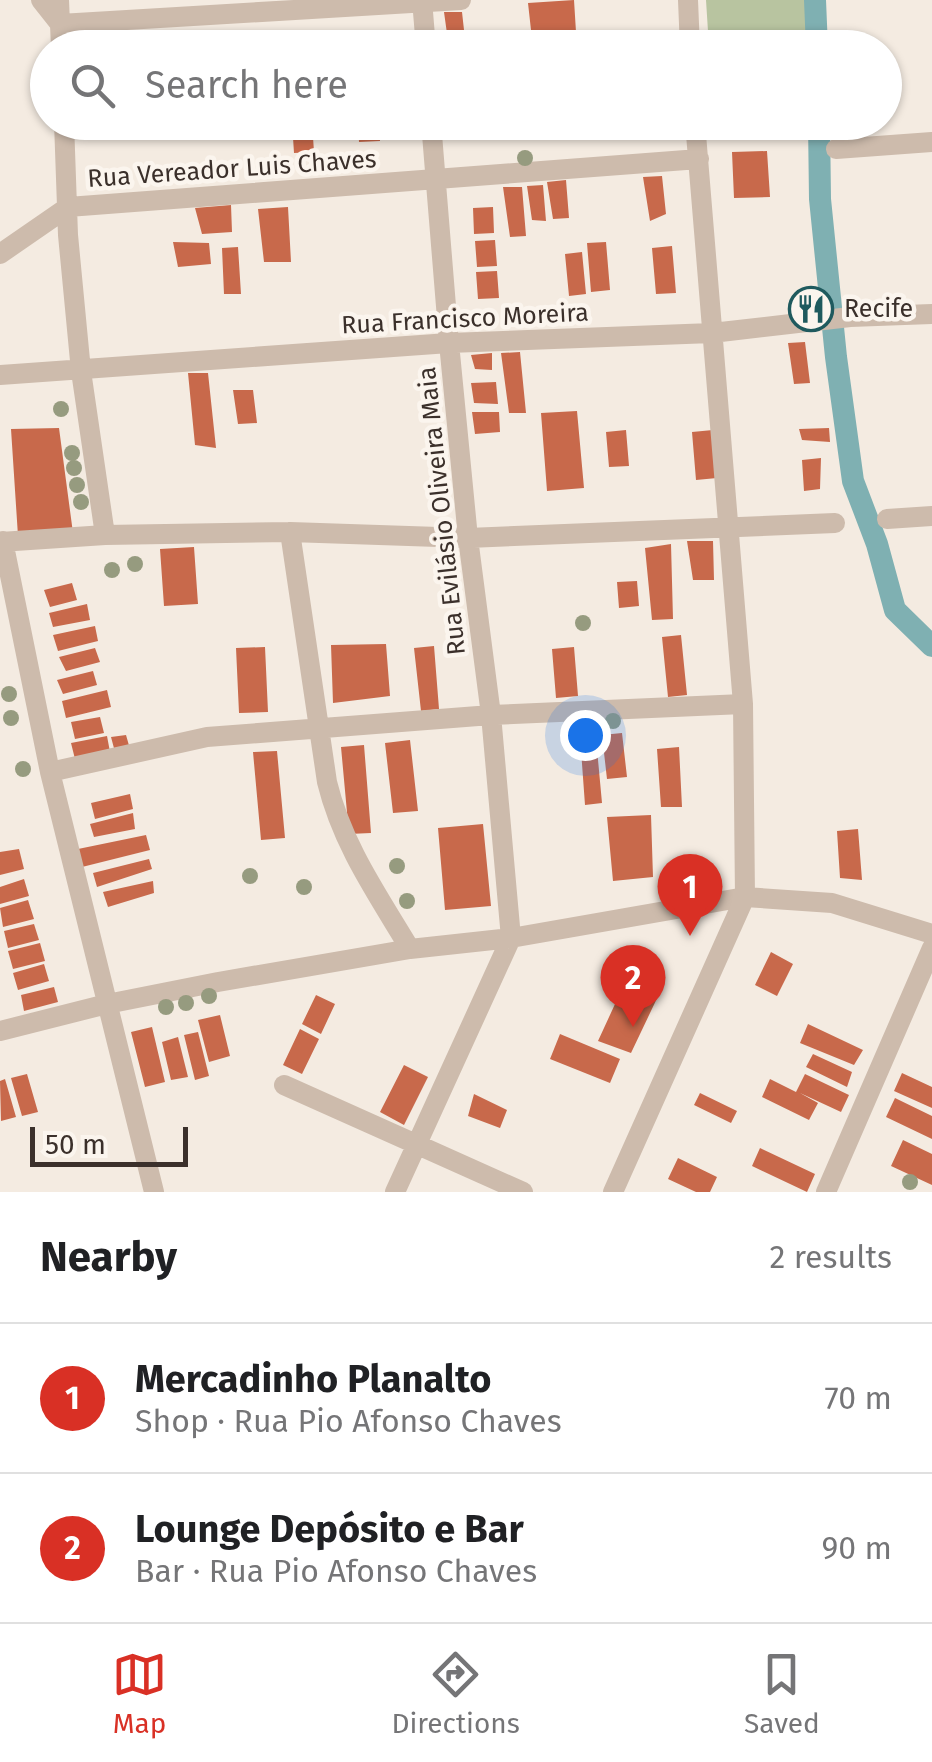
<!DOCTYPE html>
<meta charset="utf-8">
<style>
body{margin:0;font-family:"Fira Sans",sans-serif;background:#f6f6f6;color:#202124}
.scale{position:absolute;left:30px;bottom:25px;width:158px;box-sizing:border-box;padding-left:10px;border:5px solid #3b302b;border-top:0;font-size:28px;line-height:35px;white-space:nowrap;color:#3b302b;-webkit-text-stroke:8px #fbf5ee;paint-order:stroke}
.you{position:absolute;left:585px;top:735px;width:35px;height:35px;margin:-25px;border:8px solid #fff;border-radius:50%;background:#1a73e8;box-shadow:0 0 0 15px #1a73e833}
.badge{display:grid;place-items:center;width:65px;height:65px;border-radius:50%;background:#d93025;color:#fff;font-size:32px;font-weight:700}
.pin{position:absolute;translate:-50% -82px;filter:drop-shadow(0 2px 5px #0008)}
.pin::after{content:'';position:absolute;top:52px;width:35px;height:30px;background:inherit;clip-path:polygon(0 0,100% 0,50% 100%)}
.list{margin:0;padding:0;list-style:none}
h2{display:flex;justify-content:space-between;align-items:center;height:130px;margin:0;padding:0 40px;font-size:42px}
h2 small{font-size:32px;font-weight:400;color:#757577}
.list li{display:grid;grid-template-columns:65px 1fr auto;gap:30px;align-items:center;box-sizing:border-box;height:150px;padding:0 40px;border-top:2px solid #e0e0e0}
.list b{display:block;font-size:38px;white-space:nowrap}
.list p{margin:0;font-size:32px;white-space:nowrap;color:#757577}
.list em{font-size:32px;font-style:normal;color:#757577}
.icon{flex:none;width:55px;height:55px;fill:none;stroke:currentColor;stroke-width:2;stroke-linecap:round;stroke-linejoin:round}
.map{position:relative;flex:none;width:932px;height:1192px;overflow:hidden}
.search{position:absolute;background:#fff;box-shadow:0 2px 8px #0004;left:30px;right:30px;top:30px;height:110px;display:flex;align-items:center;gap:25px;box-sizing:border-box;padding:0 35px;border-radius:55px;color:#757577;font-size:38px}
.sheet{height:430px;background:#fff}
nav{display:flex;justify-content:space-around;align-items:center;box-sizing:border-box;height:140px;border-top:2px solid #e0e0e0;background:#fff;font-size:28px;color:#757577}
nav a{display:grid;justify-items:center;gap:5px}
nav .on{color:#d93025}
.map>svg:first-child{display:block}
.green{fill:#b8c4a0}
.lines{fill:none;stroke-linecap:round;stroke-linejoin:round}
.canal{stroke:#7fb0b2;stroke-width:22}
.building{fill:#c8694b}
.minor{stroke:#cdbbac;stroke-width:20}
.tree{fill:#969b7f}
.labels{text-anchor:middle;dominant-baseline:central;stroke-width:9;stroke-linejoin:round;paint-order:stroke}
.street-label{font-size:25px;fill:#3b302b;stroke:#fbf5ee}
.poi-label{font-size:25px;fill:#3b302b;stroke:#fbf5ee;text-anchor:start}
</style>
<div class="map">
<svg width="932" height="1192" viewBox="0 0 932 1192">
<rect width="100%" height="100%" fill="#f4ebe1"/>
<path class="green" d="M706 0H808L809 47H709Z
M714 123H811V136H715Z"/>
<g class="lines">
<path class="canal" d="M815 0 817 48
M819 122 820 199 836 357 853 481 877 544 895 610 932 646"/>
</g>
<path class="building" d="M574 0 577 48H533L528 3Z
M444 12H462L466 48H449Z
M292 122H312L314 152 294 153Z
M358 122H379L380 141 359 142Z
M767 151 770 197 734 198 732 152Z
M662 176 666 214 650 221 643 177Z
M566 180 569 218 553 219 547 182Z
M543 185 546 221 532 220 527 186Z
M503 187H522L526 236 510 237Z
M231 205 232 232 202 234 195 208Z
M288 207 291 262H264L258 209Z
M493 207 494 233 474 234 473 208Z
M495 240 497 266 477 267 475 241Z
M173 242 209 243 211 264 178 267Z
M606 242 610 290 591 292 587 243Z
M672 246 676 293 656 294 652 248Z
M238 247 241 294H224L222 248Z
M582 252 586 294 569 296 565 254Z
M497 271 499 298 478 299 476 272Z
M805 342 810 383 794 384 788 343Z
M520 352 526 413H509L501 353Z
M492 353V370L475 369 471 355Z
M188 373H208L216 448 195 445Z
M496 382 498 404 474 403 471 383Z
M233 390H253L257 423 238 424Z
M577 411 584 488 547 491 541 413Z
M472 412H499L500 432 475 434Z
M59 428 73 533 18 536 11 429Z
M829 428 830 442 802 440 799 429Z
M626 430 629 466 609 467 606 432Z
M713 430 717 478 696 480 692 432Z
M821 458 820 489 804 491 802 460Z
M687 541H713L714 580H693Z
M671 544 673 619 652 620 645 548Z
M194 547 198 604 164 606 160 549Z
M637 581 639 606 619 608 617 582Z
M72 583 77 600 50 607 44 590Z
M87 604 90 620 53 627 49 613Z
M95 626 98 641 58 651 53 635Z
M681 635 687 695 668 697 662 637Z
M386 644 390 696 333 703 331 645Z
M434 646 439 709 421 711 414 648Z
M265 647 268 712 239 713 236 648Z
M574 647 578 696 556 698 552 649Z
M95 648 100 662 66 671 59 657Z
M93 671 97 685 63 694 57 680Z
M107 690 111 707 66 718 62 701Z
M100 717 104 733 75 739 71 722Z
M622 733 627 777 607 779 602 735Z
M126 735 130 749 115 752 111 737Z
M107 736 110 752 75 759 71 743Z
M410 740 418 811 393 813 385 743Z
M364 745 371 833 349 834 341 747Z
M679 747 682 807H661L657 749Z
M597 749 602 803 585 805 581 750Z
M277 751 285 838 261 840 253 752Z
M130 794 133 809 95 819 91 803Z
M133 813 135 829 94 837 90 824Z
M651 815 653 877 613 881 607 817Z
M483 824 491 906 445 910 438 828Z
M858 829 862 880 840 878 837 831Z
M146 835 150 850 82 867 78 849Z
M19 849 24 869 0 875V852Z
M149 859 152 869 97 887 93 873Z
M24 879 29 896 0 904V887Z
M153 881 154 893 108 907 103 892Z
M28 900 34 919 3 927 0 908Z
M34 924 39 940 8 948 4 931Z
M40 943 45 961 13 969 8 951Z
M771 952 793 964 777 996 755 985Z
M44 964 49 981 18 990 13 973Z
M627 978 660 992 631 1053 598 1041Z
M54 987 58 1002 24 1011 21 995Z
M316 995 335 1004 321 1034 302 1024Z
M220 1015 230 1056 209 1062 198 1020Z
M808 1024 863 1050 854 1065 800 1043Z
M152 1027 165 1082 145 1087 131 1032Z
M300 1029 319 1039 302 1074 283 1065Z
M198 1032 209 1076 195 1080 184 1035Z
M560 1034 620 1059 610 1083 550 1059Z
M178 1037 188 1077 171 1080 162 1042Z
M813 1054 852 1072 847 1087 806 1067Z
M404 1065 428 1077 404 1125 380 1112Z
M902 1073 932 1087V1108L894 1091Z
M27 1074 38 1112 22 1116 11 1078Z
M805 1074 849 1095 841 1112 800 1093 818 1103 809 1120 762 1097 770 1079 796 1092Z
M5 1079 16 1117 1 1121 0 1081Z
M700 1093 737 1111 731 1123 694 1105Z
M474 1094 507 1110 500 1128 468 1116Z
M895 1098 932 1116V1139L886 1117Z
M903 1140 932 1154V1185L891 1166Z
M760 1148 815 1174 807 1192 752 1166Z
M678 1158 717 1177 710 1192H696L668 1179Z"/>
<g class="lines">
<path class="minor" d="M41 0 60 24 461 0
M59 0 61 48
M422 0 426 48
M688 0 690 48
M64 122 68 235 81 371 105 535
M836 149 932 142
M0 254 68 207 699 159
M0 375 449 343 712 333 850 317 932 314
M887 519 932 516
M290 532 327 782C342 844 377 894 410 949
M3 541 50 772 154 1192
M0 542 105 535 290 532 468 538 835 523
M50 772 207 737 491 715 743 704
M0 1031 107 1004 218 982 410 949 511 938 745 897 832 903 932 934
M284 1085 523 1192
M395 1192 511 938 491 715 468 538 449 343 431 122
M613 1192 745 897 743 704 695 122
M826 1192 932 948"/>
</g>
<g class="tree">
<circle cx="525" cy="158" r="8"/>
<circle cx="61" cy="409" r="8"/>
<circle cx="72" cy="453" r="8"/>
<circle cx="74" cy="468" r="8"/>
<circle cx="77" cy="485" r="8"/>
<circle cx="81" cy="502" r="8"/>
<circle cx="135" cy="564" r="8"/>
<circle cx="112" cy="570" r="8"/>
<circle cx="583" cy="623" r="8"/>
<circle cx="9" cy="694" r="8"/>
<circle cx="11" cy="718" r="8"/>
<circle cx="613" cy="721" r="8"/>
<circle cx="23" cy="769" r="8"/>
<circle cx="397" cy="866" r="8"/>
<circle cx="250" cy="876" r="8"/>
<circle cx="304" cy="887" r="8"/>
<circle cx="407" cy="901" r="8"/>
<circle cx="209" cy="996" r="8"/>
<circle cx="186" cy="1003" r="8"/>
<circle cx="166" cy="1007" r="8"/>
<circle cx="910" cy="1182" r="8"/>
</g>
<defs>
<symbol id="restaurant-ring" viewBox="-11 -11 22 22"><circle r="9.5" fill="#fbf5ee" stroke="#1f5a5e" stroke-width="1.5"/><path d="M-5-6h1v4h1v-4h1v4h1v-4h1v5L-1.5 .5V6h-2V.5L-5-1ZM5-6V6H3V1.5H1.5Q1.5-4 5-6Z" fill="#1f5a5e"/></symbol>
</defs>
<g fill-rule="evenodd">
<use href="#restaurant-ring" x="786" y="284" width="50" height="50"/>
</g>
<g class="labels">
<g class="street-label">
<text transform="translate(232 169) rotate(-4)">Rua Vereador Luis Chaves</text>
<text transform="translate(465 319) rotate(-3)">Rua Francisco Moreira</text>
<text transform="translate(442 511) rotate(-96)">Rua Evilásio Oliveira Maia</text>
</g>
<g class="poi-label">
<text x="844" y="309">Recife</text>
</g>
</g>
</svg>
<div class="scale">50 m</div>
<div class="you"></div>
<div class="pin badge" style="left:690px;top:936px">1</div>
<div class="pin badge" style="left:633px;top:1027px">2</div>
<div class="search"><svg class="icon" aria-label="search" viewBox="0 0 24 24"><circle cx="10" cy="10" r="6"/><path d="M15 15l6 6"/></svg>Search here</div>
</div>
<section class="sheet">
<h2>Nearby<small>2 results</small></h2>
<ul class="list">
<li><span class="badge">1</span><div><b>Mercadinho Planalto</b><p>Shop · Rua Pio Afonso Chaves</p></div><em>70 m</em></li>
<li><span class="badge">2</span><div><b>Lounge Depósito e Bar</b><p>Bar · Rua Pio Afonso Chaves</p></div><em>90 m</em></li>
</ul>
</section>
<nav>
<a class="on"><svg class="icon" aria-label="map" viewBox="0 0 24 24"><path d="M3 6l6-2 6 2 6-2v14l-6 2-6-2-6 2zM9 4v14M15 6v14"/></svg>Map</a>
<a><svg class="icon" aria-label="directions" viewBox="0 0 24 24"><path d="M12 3l9 9-9 9-9-9zM9 14v-3h6M13 9l2 2-2 2"/></svg>Directions</a>
<a><svg class="icon" aria-label="saved" viewBox="0 0 24 24"><path d="M7 4h10v16l-5-4-5 4z"/></svg>Saved</a>
</nav>
